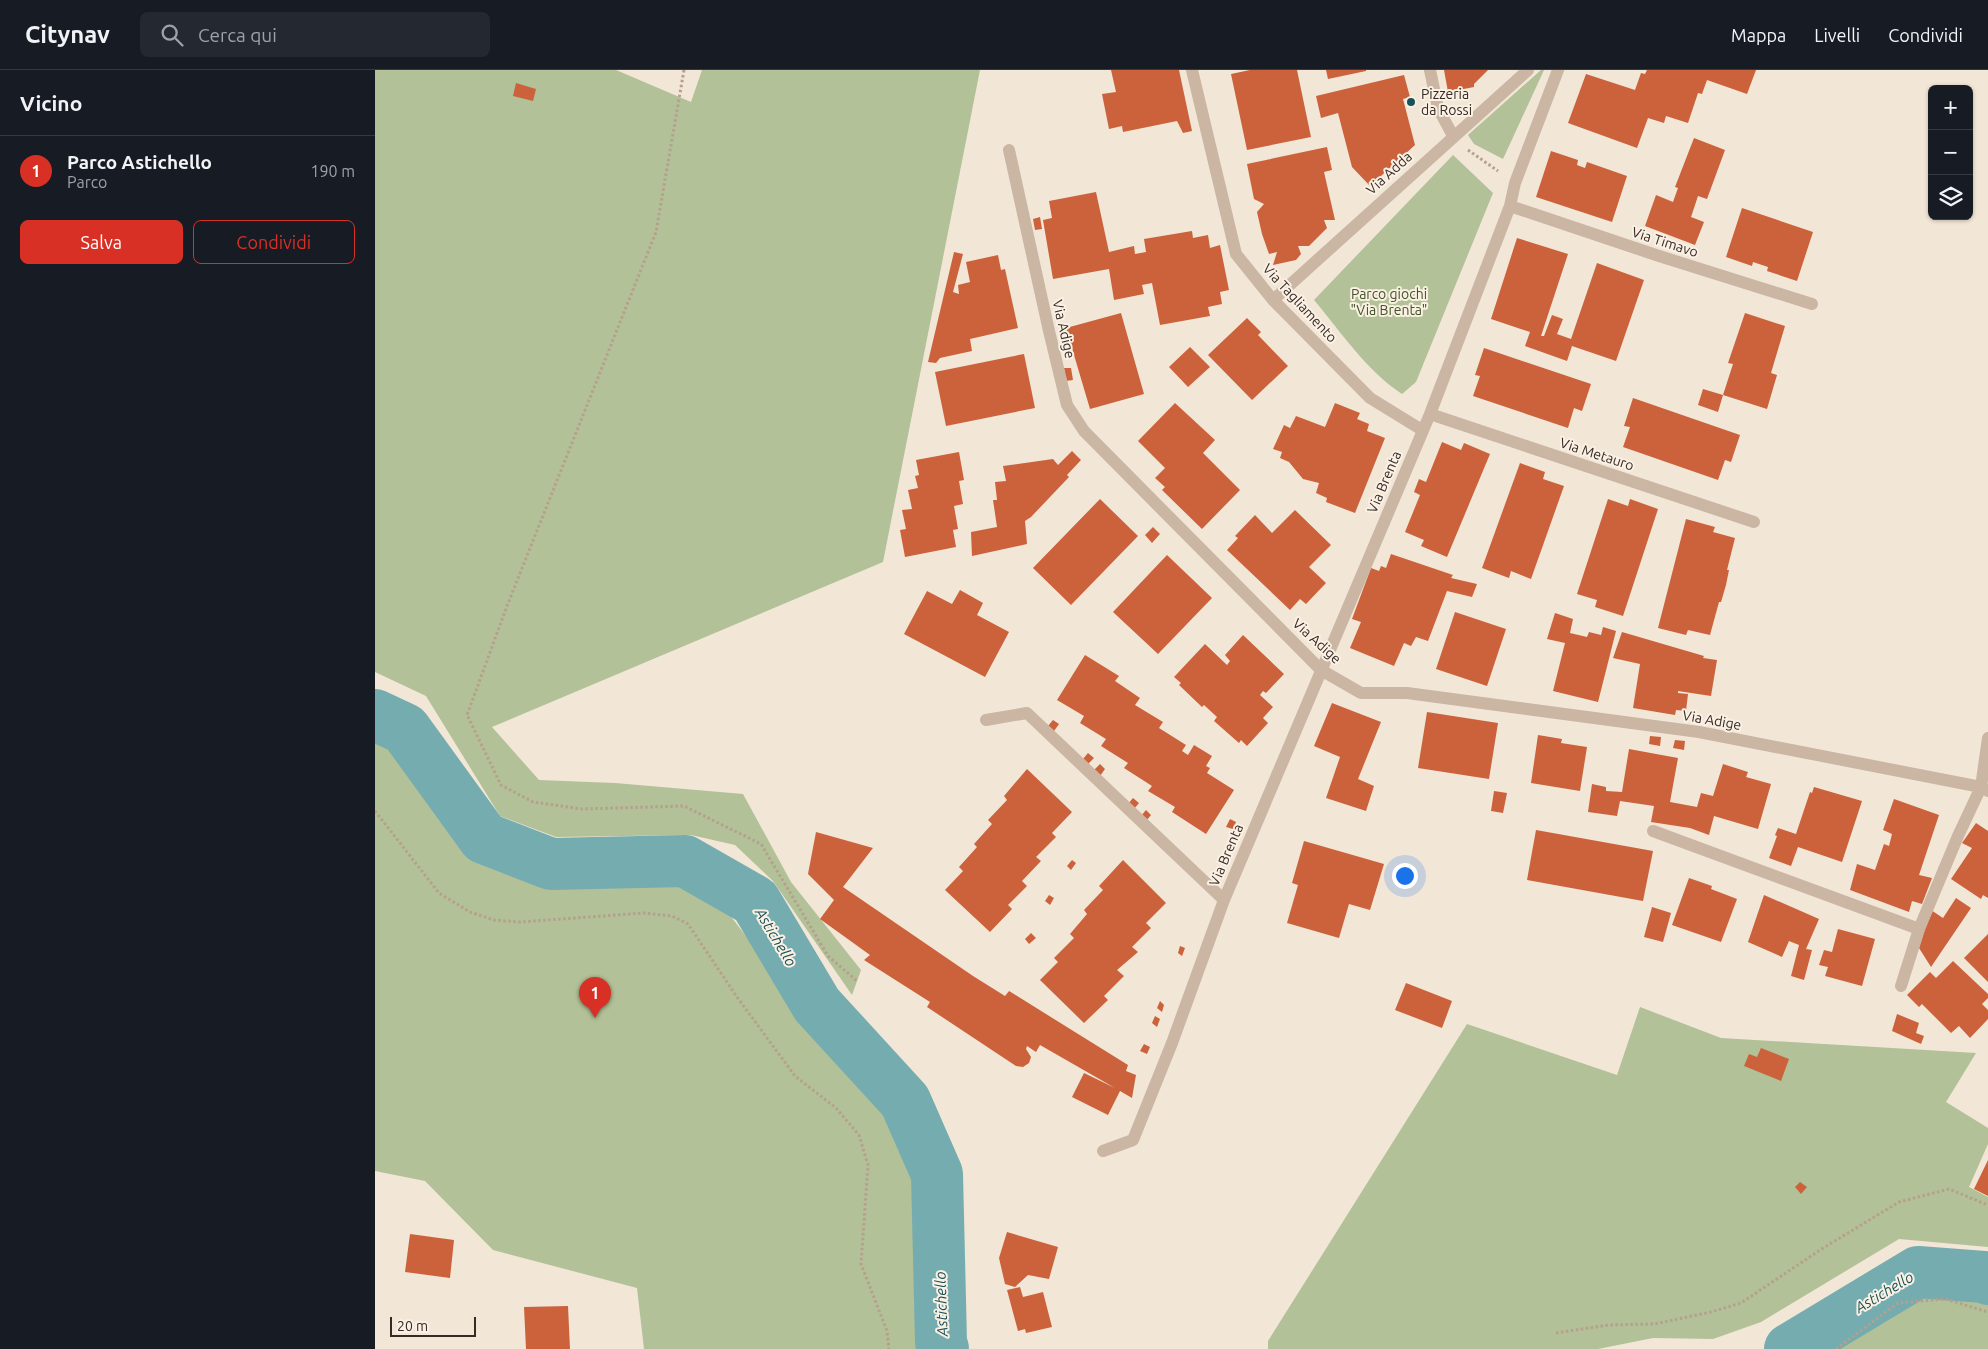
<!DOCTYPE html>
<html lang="it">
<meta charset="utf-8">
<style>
body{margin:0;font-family:Ubuntu,sans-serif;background:#242831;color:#f1f3f6}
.controls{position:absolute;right:15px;top:15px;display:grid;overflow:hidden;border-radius:8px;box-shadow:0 1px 4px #0004}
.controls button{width:45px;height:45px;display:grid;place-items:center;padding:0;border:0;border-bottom:1px solid #363941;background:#171b24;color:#f1f3f6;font:25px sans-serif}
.scale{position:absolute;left:15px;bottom:12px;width:86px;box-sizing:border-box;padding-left:5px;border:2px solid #352a25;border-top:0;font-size:14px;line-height:18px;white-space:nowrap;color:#352a25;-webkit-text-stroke:4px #faf0e3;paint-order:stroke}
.you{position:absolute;left:1029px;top:805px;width:18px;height:18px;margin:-12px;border:4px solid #fff;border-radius:50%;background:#1a73e8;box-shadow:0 0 0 8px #1a73e833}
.badge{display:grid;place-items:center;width:32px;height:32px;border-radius:50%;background:#d93025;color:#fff;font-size:16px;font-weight:700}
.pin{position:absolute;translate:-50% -41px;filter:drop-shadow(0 1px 2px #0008)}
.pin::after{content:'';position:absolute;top:26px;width:18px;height:15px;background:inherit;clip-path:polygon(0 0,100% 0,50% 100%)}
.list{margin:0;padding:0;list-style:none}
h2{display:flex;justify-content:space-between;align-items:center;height:65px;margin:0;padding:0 20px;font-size:21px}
h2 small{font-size:16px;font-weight:400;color:#9ea1a6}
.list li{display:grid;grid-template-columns:32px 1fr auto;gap:15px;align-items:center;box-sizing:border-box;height:70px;padding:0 20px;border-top:1px solid #363941}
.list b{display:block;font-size:19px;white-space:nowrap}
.list p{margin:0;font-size:16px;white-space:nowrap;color:#9ea1a6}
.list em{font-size:16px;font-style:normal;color:#9ea1a6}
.actions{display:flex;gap:10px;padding:15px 20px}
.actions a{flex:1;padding:11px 0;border:1px solid #d93025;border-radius:8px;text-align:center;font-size:18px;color:#d93025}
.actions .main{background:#d93025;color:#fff}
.icon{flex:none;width:28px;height:28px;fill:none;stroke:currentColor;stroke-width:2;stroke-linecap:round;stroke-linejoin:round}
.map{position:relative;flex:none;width:1613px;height:1279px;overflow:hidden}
header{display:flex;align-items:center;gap:30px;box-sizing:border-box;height:70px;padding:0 25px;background:#171b24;border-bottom:1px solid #363941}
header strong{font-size:24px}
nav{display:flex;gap:28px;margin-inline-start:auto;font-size:18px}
.search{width:350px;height:45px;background:#242831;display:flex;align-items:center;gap:12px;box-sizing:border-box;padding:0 18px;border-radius:8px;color:#9ea1a6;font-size:19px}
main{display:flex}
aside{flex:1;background:#171b24}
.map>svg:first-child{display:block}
.green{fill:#b2c197}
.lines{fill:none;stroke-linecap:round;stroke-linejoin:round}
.river{stroke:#75acb0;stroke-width:52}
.building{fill:#cb623b}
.path{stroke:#b6a08d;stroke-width:3;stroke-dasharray:2.5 2.5;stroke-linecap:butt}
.minor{stroke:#cab6a3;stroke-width:12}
.poi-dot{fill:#195258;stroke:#faf0e3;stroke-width:2}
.labels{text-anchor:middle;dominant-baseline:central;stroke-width:4;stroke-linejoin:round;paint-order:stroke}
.poi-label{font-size:14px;fill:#352a25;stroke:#faf0e3;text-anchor:start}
.street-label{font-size:14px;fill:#352a25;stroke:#faf0e3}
.park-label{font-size:14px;fill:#435428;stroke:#faf0e3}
.water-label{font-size:15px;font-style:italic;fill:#195258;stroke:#faf0e3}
</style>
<header>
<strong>Citynav</strong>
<div class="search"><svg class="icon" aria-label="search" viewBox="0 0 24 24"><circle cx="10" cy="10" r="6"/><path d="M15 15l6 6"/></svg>Cerca qui</div>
<nav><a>Mappa</a><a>Livelli</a><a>Condividi</a></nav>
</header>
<main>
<aside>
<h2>Vicino<small></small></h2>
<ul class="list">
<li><span class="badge">1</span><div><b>Parco Astichello</b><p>Parco</p></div><em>190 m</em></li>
</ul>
<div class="actions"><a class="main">Salva</a><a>Condividi</a></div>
</aside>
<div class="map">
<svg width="1613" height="1279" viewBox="0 0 1613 1279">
<rect width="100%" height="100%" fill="#f2e6d7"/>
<path class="green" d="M0 0H241L316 32 327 0H605L508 492 117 657 164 710 240 713 368 724 416 812 486 900 477 925 398 811 360 775 316 765 181 767 125 746 51 626 0 602Z
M1166 0H1169L1128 89 1099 74 1093 65Z
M1078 85 1118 123 1041 312 1027 324C991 300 966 262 939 230Z
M0 664 30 680 109 779 160 799 334 818 387 887 495 1010 548 1136 557 1279H269L262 1218 118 1180 50 1111 0 1101Z
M1265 937 1346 968 1601 983 1571 1032 1613 1058V1074L1594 1117 1613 1127V1177L1524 1169 1386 1252 1338 1269 1278 1268 1223 1279H893V1271L1092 954 1242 1005Z
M1564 1217 1598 1228 1613 1235V1279H1440L1521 1227Z"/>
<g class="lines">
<path class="river" d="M0 645 30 659 109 768 176 794 310 791 380 831 442 935 530 1031 562 1104 566 1272 568 1279
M1415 1279 1543 1202 1609 1207 1613 1209"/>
</g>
<path class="building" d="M736 0H804L817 61 808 63 802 51 748 62 747 56 734 59 727 24 741 22Z
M875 0H922L936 67 872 80 856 4Z
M951 0H991V1L953 9Z
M1069 0H1113L1099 14V17L1073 22Z
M1272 0H1381L1372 24 1332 10 1327 24 1323 23 1313 53 1291 46 1289 53 1273 48 1262 78 1193 53 1211 4 1260 20 1266 3 1270 4Z
M1029 5 1035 27 1028 29 1040 75 995 116 977 97 963 43 946 48 941 26Z
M141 13 161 19 158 31 138 26Z
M1319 68 1350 80 1332 129 1323 126 1316 147 1329 152 1320 175 1270 156 1281 125 1298 132 1303 118 1300 117Z
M952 77 957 100 949 102 960 150H949L952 158 934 176H923L926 184 921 190 898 195 902 182 894 184 887 164 882 142 889 134 879 129 872 94Z
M1176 81 1203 90 1202 95 1210 98 1212 92 1252 106 1237 152 1161 127Z
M721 122 734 182 759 176 760 184 771 182 769 169 817 161 818 168 833 165 835 178 845 175 854 220 845 222 847 234 833 237 835 246 785 255 777 213 767 215 769 224 739 230 734 199 678 209 668 150 677 148 674 131Z
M1367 138 1438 162 1422 211 1392 201 1393 197 1378 192 1377 196 1351 187Z
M665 147 667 159 660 160 658 149Z
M1142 168 1193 184 1166 266H1169L1177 245 1188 249 1182 264 1196 269 1222 193 1269 210 1241 291 1197 276 1192 291 1150 276 1155 262 1116 249Z
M579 182 588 184 578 222 584 224 583 215 595 212 591 192 623 185 626 200 630 199 643 258 595 269 597 281 565 288 561 293 553 292Z
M746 243 769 324 715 339 691 258Z
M1370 243 1410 256 1396 303 1402 305 1392 339 1348 325 1358 294 1353 293Z
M872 248 886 262 883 265 913 296 877 330 833 285Z
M815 277 835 297 813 317 794 297Z
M1109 278 1216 314 1207 341 1199 338 1193 358 1098 326 1105 306 1100 305Z
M649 284 660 338 571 356 560 302Z
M689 298H696L698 310 691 311Z
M1328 319 1348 325 1343 342 1323 335Z
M1258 328 1365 365 1356 392 1350 390 1343 410 1248 377 1255 357 1249 356Z
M800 333 840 370 828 383 865 420 827 459 787 420 790 417 780 408 790 398 763 371Z
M960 333 985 343 982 349 994 354 992 361 1010 368 980 443 951 432 952 428 941 423 944 413 928 409 914 392 905 388 907 382 898 379 909 355 915 358 921 346 950 357Z
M1067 372 1086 380 1089 373 1115 384 1072 487 1046 476 1049 470 1030 462 1045 425 1039 422 1044 409 1051 412Z
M697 381 706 390 692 405 694 407 656 447 650 451 652 474 597 486 596 462 622 457 618 430H622L620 412 631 411 628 396 678 389 683 395Z
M584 382 589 410 584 411 588 434 579 436 583 459 578 460 581 477 530 487 525 460 531 459 527 440 537 439 533 420 543 418 540 406 544 405 541 390Z
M1145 393 1170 402 1168 409 1189 416 1156 509 1136 501 1134 508 1107 498Z
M725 429 763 466 696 535 658 498Z
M1233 429 1253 436 1255 429 1283 439 1248 546 1220 537 1222 530 1202 524Z
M920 440 956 475 934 497 951 513 931 534 925 529 915 540 852 480 863 468 860 466 880 445 897 463Z
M1311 449 1340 457 1338 462 1360 468 1352 500H1354L1351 515 1346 532H1344L1335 565 1313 560 1311 565 1283 558Z
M778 457 785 464 777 473 770 465Z
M1016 484 1078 505 1076 508 1102 514 1097 527 1072 521 1053 571 1041 567 1036 576 1029 573 1019 596 975 578 986 552 977 549 996 498 1004 501 1006 496 1011 498Z
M792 485 837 528 783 584 738 542Z
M585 520 608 533 602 545 634 562 610 607 529 564 552 521 577 534Z
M1080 542 1131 559 1112 616 1061 599Z
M1180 543 1198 549 1195 563 1212 567 1214 562 1226 565 1228 557 1241 561 1223 632 1178 621 1190 573 1172 569Z
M1247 562 1329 586 1328 588 1342 590 1336 626 1303 621V623L1313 624 1311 641 1301 640 1300 645 1258 638 1265 594 1238 588Z
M868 565 909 604 891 623 888 621 885 625 898 637 888 648 893 653 872 676 866 670 864 673 839 651 842 647 829 635 827 637 804 615 806 613 799 607 830 574 852 595 855 591 850 585Z
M710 585 744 606 740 611 765 628 760 635 788 652 784 658 811 675 807 681 813 685 819 675 837 686 831 696 835 698 832 703 859 720 831 764 797 742 800 737 773 721 777 716 749 698 753 693 726 676 731 669 705 653 709 646 682 630Z
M957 633 1006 652 983 709 999 716 991 741 951 728 965 687 939 676Z
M1052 642 1123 653 1114 709 1043 698Z
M678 650 684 654 679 661 673 656Z
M1163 665 1187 669 1186 673 1212 677 1205 721 1156 713Z
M1275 666 1286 667 1285 676 1274 674Z
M1300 670 1310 671 1309 680 1298 678Z
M1254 679 1303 688 1295 732 1322 737 1326 723 1338 726 1348 694 1373 702 1371 707 1396 714 1383 759 1339 746 1334 765 1315 758 1276 752 1279 736 1245 731 1242 746 1213 742 1217 714 1231 717V721L1247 722Z
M713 683 719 688 713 694 708 689Z
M725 694 730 699 725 706 719 700Z
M652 699 697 742 677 763 681 767 661 787 666 791 647 811 652 816 633 835 637 839 615 862 570 820 588 801 584 797 602 777 599 774 617 754 613 750 632 730 629 726Z
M1439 717 1487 731 1467 792 1423 777 1416 796 1394 788 1402 766 1400 765 1403 758 1421 764 1435 722 1437 723Z
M1119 721 1132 723 1128 743 1116 741Z
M758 728 764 733 759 739 753 734Z
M1519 729 1564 745 1544 805 1557 808 1547 834 1537 831 1534 842 1475 820 1482 794 1500 800 1509 774 1514 776 1517 764 1508 760Z
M771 740 776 745 771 751 766 746Z
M855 749 861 752 858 759 851 757Z
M1601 753 1613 761V828L1608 825 1606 829 1576 809 1597 778 1587 773Z
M1161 760 1278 781 1268 831 1152 810Z
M441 762 498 778 468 817 598 906 630 926 634 921 753 995 751 1001 761 1005 757 1028 745 1021 733 1045 697 1027 709 1003 740 1018 665 975 661 982 652 976 651 979 656 987 654 993 648 997 641 996 552 937 555 932 489 890 495 885 445 849 459 830 433 804Z
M929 771 1009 794 995 840 974 834 964 868 912 853 923 815 917 813Z
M697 790 701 793 696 800 692 796Z
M748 790 791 833 771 853 776 858 757 877 763 882 742 900 749 906 729 926 733 930 709 953 665 910 683 892 679 888 699 868 695 864 712 844 709 840 728 820 724 816Z
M1314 808 1337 816 1336 819 1362 829 1346 872 1297 855Z
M674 825 679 828 675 835 670 831Z
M1389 825 1444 849 1431 879 1437 880 1429 910 1416 906 1424 875 1414 871 1407 887 1373 872Z
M1581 828 1596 838 1556 897 1544 878 1556 840 1568 848Z
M1277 837 1296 843 1288 872 1269 867Z
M1463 859 1500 869 1487 916 1450 906 1453 897 1444 895 1449 880 1457 882Z
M656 863 661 868 654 874 650 869Z
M1613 864V912L1589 888Z
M805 876 810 878 807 886 803 883Z
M1578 891 1613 924V928L1607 934 1613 940V949L1595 968 1584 956 1576 963 1547 934 1544 937 1532 925 1555 902 1561 908Z
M1031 913 1077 931 1067 958 1020 940Z
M785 931 789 935 787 942 782 938Z
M1522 944 1544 953 1541 963 1549 966 1546 974 1517 961Z
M780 946 785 949 782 957 777 953Z
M769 974 775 977 772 984 765 981Z
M1386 978 1414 989 1406 1011 1369 996 1374 984 1382 987Z
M1613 1090V1126L1599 1119Z
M1425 1112 1432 1117 1426 1124 1420 1117Z
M632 1162 683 1177 674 1209 653 1205 640 1217 630 1214 624 1188Z
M35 1164 79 1170 75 1208 30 1202Z
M645 1217 648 1227 668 1222 677 1257 651 1263 650 1259 643 1261 632 1220Z
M193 1236 195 1279H151L149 1237Z"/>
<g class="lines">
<path class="path" d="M309 0 281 162 132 536 92 645 126 715 158 732 207 739 309 736 386 774 453 886 482 911
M1093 80 1123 101
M0 741 64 823 95 842 119 850 145 852 269 843 297 846 313 854 362 927 420 1006 461 1038 484 1065 493 1095 486 1194 512 1261 514 1279
M1181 1263 1233 1255 1279 1254 1336 1242 1366 1233 1445 1180 1524 1132 1574 1119 1613 1135
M1461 1279 1523 1233 1570 1229 1613 1242"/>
<path class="minor" d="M817 0 861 184 898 230 995 328 1047 360
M1055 0 1063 38 1078 66
M634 80 674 261 692 335 709 361 946 600 986 623H1032L1324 662 1606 717 1613 721
M1135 136 1281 185 1437 234
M898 230 1153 0
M1055 344 1379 452
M611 650 652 643 849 830
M1278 761 1544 859
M1526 916 1544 859 1583 766 1606 717 1613 668
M728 1081 758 1070 797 973 849 830 1055 344 1135 136 1140 113 1183 0"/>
</g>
<circle class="poi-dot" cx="1036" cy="32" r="5"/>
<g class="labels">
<g class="poi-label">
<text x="1046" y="24">Pizzeria<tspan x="1046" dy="16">da Rossi</tspan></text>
</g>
<g class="street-label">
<text transform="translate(1014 103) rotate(-42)">Via Adda</text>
<text transform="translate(1290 172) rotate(18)">Via Timavo</text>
<text transform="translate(925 233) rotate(47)">Via Tagliamento</text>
<text transform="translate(689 259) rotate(77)">Via Adige</text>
<text transform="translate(1222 384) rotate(18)">Via Metauro</text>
<text transform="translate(1009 412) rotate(-67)">Via Brenta</text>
<text transform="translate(942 571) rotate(42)">Via Adige</text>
<text transform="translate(1337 650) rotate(10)">Via Adige</text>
<text transform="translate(851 785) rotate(-67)">Via Brenta</text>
</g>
<g class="park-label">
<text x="1014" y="224">Parco giochi<tspan x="1014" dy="16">"Via Brenta"</tspan></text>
</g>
<g class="water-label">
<text transform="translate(401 867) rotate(59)">Astichello</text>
<text transform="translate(1509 1222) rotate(-31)">Astichello</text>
<text transform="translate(566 1234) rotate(-92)">Astichello</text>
</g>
</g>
</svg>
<div class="controls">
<button>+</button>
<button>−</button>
<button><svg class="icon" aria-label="layers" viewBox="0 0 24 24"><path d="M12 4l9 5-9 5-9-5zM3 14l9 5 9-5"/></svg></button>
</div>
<div class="scale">20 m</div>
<div class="you"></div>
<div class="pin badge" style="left:220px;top:948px">1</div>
</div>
</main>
